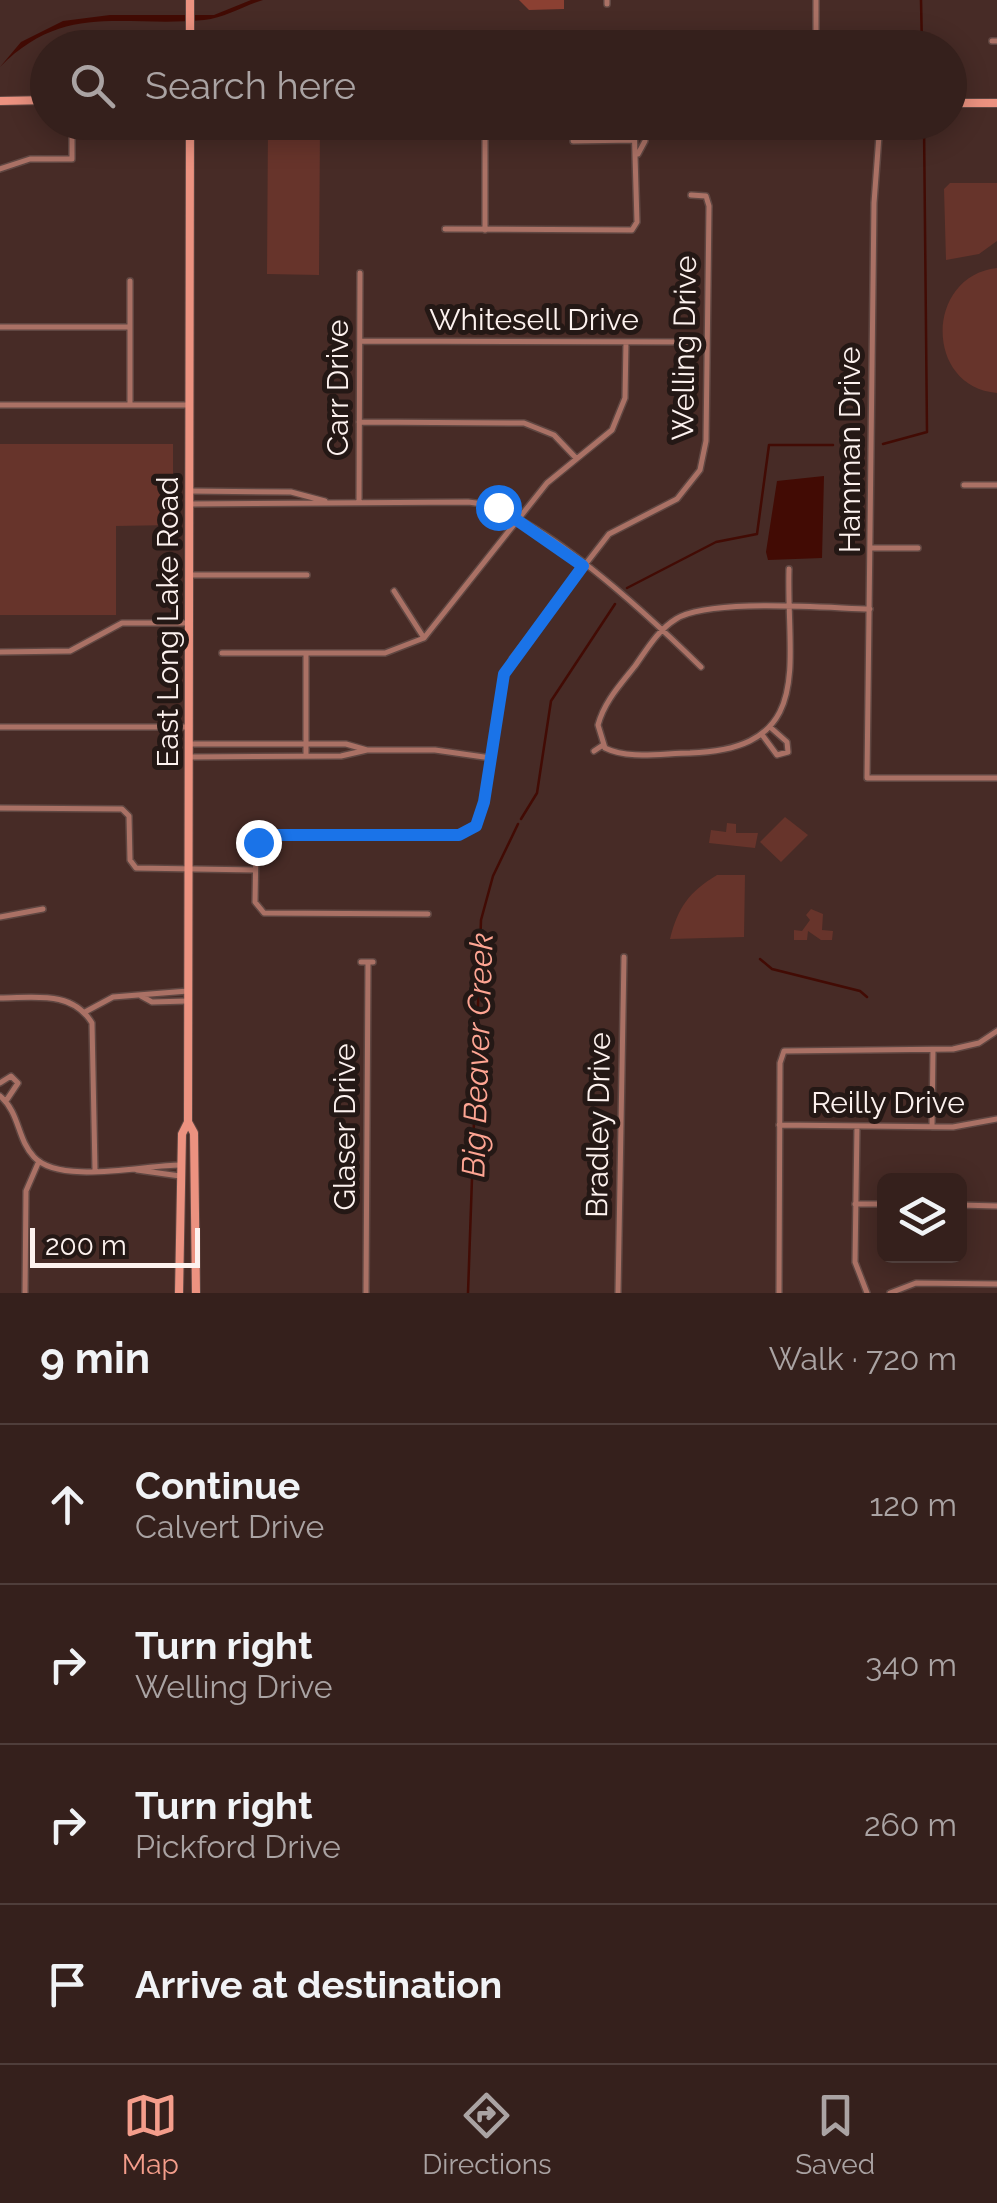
<!DOCTYPE html>
<meta charset="utf-8">
<style>
body{margin:0;font-family:Raleway,sans-serif;background:#402d29;color:#f1f3f6}
.controls{position:absolute;right:30px;bottom:30px;display:grid;overflow:hidden;border-radius:15px;box-shadow:0 5px 25px #0003}
.controls button{width:90px;height:90px;display:grid;place-items:center;padding:0;border:0;border-bottom:2px solid #4f3e3b;background:#35201c;color:#f1f3f6;font:50px sans-serif}
.scale{position:absolute;left:30px;bottom:25px;width:170px;box-sizing:border-box;padding-left:10px;border:5px solid #fdf2ef;border-top:0;font-size:28px;line-height:35px;white-space:nowrap;color:#fdf2ef;-webkit-text-stroke:8px #241815;paint-order:stroke}
.stop{position:absolute;width:30px;height:30px;margin:-22px;border:8px solid #1a73e8;border-radius:50%;background:#fff}
.stop.end{background:#1a73e8;border-color:#fff;box-shadow:0 2px 10px #0008}
.list{margin:0;padding:0;list-style:none}
h2{display:flex;justify-content:space-between;align-items:center;height:130px;margin:0;padding:0 40px;font-size:42px}
h2 small{font-size:32px;font-weight:400;color:#aaa3a3}
.list li{display:grid;grid-template-columns:65px 1fr auto;gap:30px;align-items:center;box-sizing:border-box;height:160px;padding:0 40px;border-top:2px solid #4f3e3b}
.list b{display:block;font-size:38px;white-space:nowrap}
.list p{margin:0;font-size:32px;white-space:nowrap;color:#aaa3a3}
.list em{font-size:32px;font-style:normal;color:#aaa3a3}
.icon{flex:none;width:55px;height:55px;fill:none;stroke:currentColor;stroke-width:2;stroke-linecap:round;stroke-linejoin:round}
.map{position:relative;flex:none;width:997px;height:1293px;overflow:hidden}
.search{position:absolute;background:#35201c;box-shadow:0 5px 25px #0003;left:30px;right:30px;top:30px;height:110px;display:flex;align-items:center;gap:25px;box-sizing:border-box;padding:0 35px;border-radius:55px;color:#aaa3a3;font-size:38px}
.sheet{height:770px;background:#35201c}
nav{display:flex;justify-content:space-around;align-items:center;box-sizing:border-box;height:140px;border-top:2px solid #4f3e3b;background:#35201c;font-size:28px;color:#aaa3a3}
nav a{display:grid;justify-items:center;gap:5px}
nav .on{color:#f49d8b}
.map>svg:first-child{display:block}
.green{fill:#67342b}
.forest{fill:#8b4032}
.water{fill:#420b04}
.lines{fill:none;stroke-linecap:round;stroke-linejoin:round}
.stream{stroke:#420b04;stroke-width:2.5}
.street-casing{stroke:#604742;stroke-width:8}
.secondary-casing{stroke:#604742;stroke-width:10}
.street{stroke:#aa7165;stroke-width:5}
.secondary{stroke:#ec9280;stroke-width:8}
.route{stroke:#1a73e8;stroke-width:12}
.labels{text-anchor:middle;dominant-baseline:central;stroke-width:10;stroke-linejoin:round;paint-order:stroke}
.street-label{font-size:30px;fill:#fdf2ef;stroke:#241815}
.water-label{font-size:32px;font-style:italic;fill:#fea593;stroke:#241815}
</style>
<div class="map">
<svg width="997" height="1293" viewBox="0 0 997 1293">
<rect width="100%" height="100%" fill="#472b26"/>
<path class="green" d="M268 123H320L319 275 267 274Z
M950 183H997V241L979 254 946 260 944 189Z
M997 268V393C924 387 925 276 997 268Z
M0 444H173V525L116 526V615H0Z
M785 817 808 835 781 862 760 842Z
M727 823 736 824V833H758L755 848 709 843 711 830 726 832Z
M717 875H745L744 937 670 939C678 907 689 892 717 875Z
M811 909 823 914 822 930 833 931 832 940H821L808 931 807 940H794V930L802 931 810 920 806 915Z"/>
<path class="forest" d="M519 0H564V9L529 10Z"/>
<path class="water" d="M251 0H263C243 6 225 18 204 20 123 28 65 1 0 67L21 42 63 21 110 15H214Z
M824 476 822 558 768 560 766 552 777 481Z"/>
<g class="lines">
<path class="stream" d="M921 0 922 48
M883 444 927 432 924 124
M627 588 716 542 757 534 769 445H833
M521 819 537 793 551 701 615 604
M760 959 772 969 860 991 867 997
M468 1293 481 920 493 876 518 824"/>
<defs>
<path id="street" d="M607 4V0
M719 40H816
M992 41H997
M816 48V0
M880 122 874 203 867 778H997
M573 141 634 140
M638 154 645 141V122
M0 169 30 159H72V122
M445 229 632 230 637 222 634 122
M485 230V122
M130 281V405
M0 327H130
M360 341 707 342
M0 405H190
M359 422 524 423 554 435 576 458
M964 485H997
M190 491 291 492 325 501
M359 502 360 273
M191 504 468 502C535 507 652 619 701 667
M871 548H918
M789 569C786 664 817 749 690 753 664 753 629 760 605 748L598 725C604 702 620 685 635 666 647 649 658 630 676 619 709 598 827 608 870 609
M190 575H307
M394 591 424 638
M0 652 70 651 122 623H189
M222 653H385L424 638 547 483 612 430 625 398 626 342
M306 654V756
M0 727H189
M763 736 777 755 788 752 787 742 770 727
M189 744H346L367 750
M594 751 603 745
M190 757 341 756 367 750H435L491 758
M0 808 122 809 129 816 130 860 136 868 255 870
M428 914 264 913 255 902 256 845 269 835H459L475 826 486 794 501 686 512 659 609 534 677 499 700 470 706 441 709 206 706 196 691 195
M0 917 43 909
M361 962H373
M141 996 152 1002 187 1001
M0 998C34 998 72 990 92 1023L95 1170
M85 1012 113 997 188 991
M0 1083 11 1076 18 1083 6 1101
M0 1096C20 1113 17 1139 34 1157 60 1185 144 1165 180 1165
M779 1125 953 1127 997 1119
M857 1126 855 1262 867 1293
M932 1127 933 1050
M137 1170 180 1176
M855 1204H884
M960 1205 997 1206
M25 1293 26 1191 39 1161
M366 1293 368 962
M618 1293 624 957
M779 1293 780 1063 784 1051 953 1049 979 1043 997 1031
M890 1293 916 1283 997 1284"/>
<path id="secondary" d="M190 48V0
M0 101 48 100
M950 103H997
M188 1122 194 1133 196 1293
M179 1293 182 1134 188 1122 190 122"/>
</defs>
<use href="#street" class="street-casing"/>
<use href="#secondary" class="secondary-casing"/>
<use href="#street" class="street"/>
<use href="#secondary" class="secondary"/>
</g>
<g class="lines">
<path class="route" d="M258 842 273 835H459L476 826 484 802 504 674 583 566 498 507"/>
</g>
<g class="labels">
<g class="street-label">
<text x="534" y="319">Whitesell Drive</text>
<text transform="translate(684 348) rotate(-89)">Welling Drive</text>
<text transform="translate(337 388) rotate(-90)">Carr Drive</text>
<text transform="translate(849 450) rotate(-90)">Hamman Drive</text>
<text transform="translate(167 622) rotate(-90)">East Long Lake Road</text>
<text x="888" y="1102">Reilly Drive</text>
<text transform="translate(598 1125) rotate(-89)">Bradley Drive</text>
<text transform="translate(344 1127) rotate(-90)">Glaser Drive</text>
</g>
<g class="water-label">
<text transform="translate(477 1055) rotate(-88)">Big Beaver Creek</text>
</g>
</g>
</svg>
<div class="controls">
<button><svg class="icon" aria-label="layers" viewBox="0 0 24 24"><path d="M12 4l9 5-9 5-9-5zM3 14l9 5 9-5"/></svg></button>
</div>
<div class="scale">200 m</div>
<div class="stop" style="left:498px;top:507px"></div>
<div class="stop end" style="left:258px;top:842px"></div>
<div class="search"><svg class="icon" aria-label="search" viewBox="0 0 24 24"><circle cx="10" cy="10" r="6"/><path d="M15 15l6 6"/></svg>Search here</div>
</div>
<section class="sheet">
<h2>9 min<small>Walk · 720 m</small></h2>
<ul class="list">
<li><svg class="icon" aria-label="ahead" viewBox="0 0 24 24"><path d="M12 20V5M6 11l6-6 6 6"/></svg><div><b>Continue</b><p>Calvert Drive</p></div><em>120 m</em></li>
<li><svg class="icon" aria-label="right" viewBox="0 0 24 24"><path d="M7 20v-9h11M14 6l5 5-5 5"/></svg><div><b>Turn right</b><p>Welling Drive</p></div><em>340 m</em></li>
<li><svg class="icon" aria-label="right" viewBox="0 0 24 24"><path d="M7 20v-9h11M14 6l5 5-5 5"/></svg><div><b>Turn right</b><p>Pickford Drive</p></div><em>260 m</em></li>
<li><svg class="icon" aria-label="arrive" viewBox="0 0 24 24"><path d="M6 21V4h12l-3 4 3 4H6"/></svg><div><b>Arrive at destination</b></div></li>
</ul>
</section>
<nav>
<a class="on"><svg class="icon" aria-label="map" viewBox="0 0 24 24"><path d="M3 6l6-2 6 2 6-2v14l-6 2-6-2-6 2zM9 4v14M15 6v14"/></svg>Map</a>
<a><svg class="icon" aria-label="directions" viewBox="0 0 24 24"><path d="M12 3l9 9-9 9-9-9zM9 14v-3h6M13 9l2 2-2 2"/></svg>Directions</a>
<a><svg class="icon" aria-label="saved" viewBox="0 0 24 24"><path d="M7 4h10v16l-5-4-5 4z"/></svg>Saved</a>
</nav>
